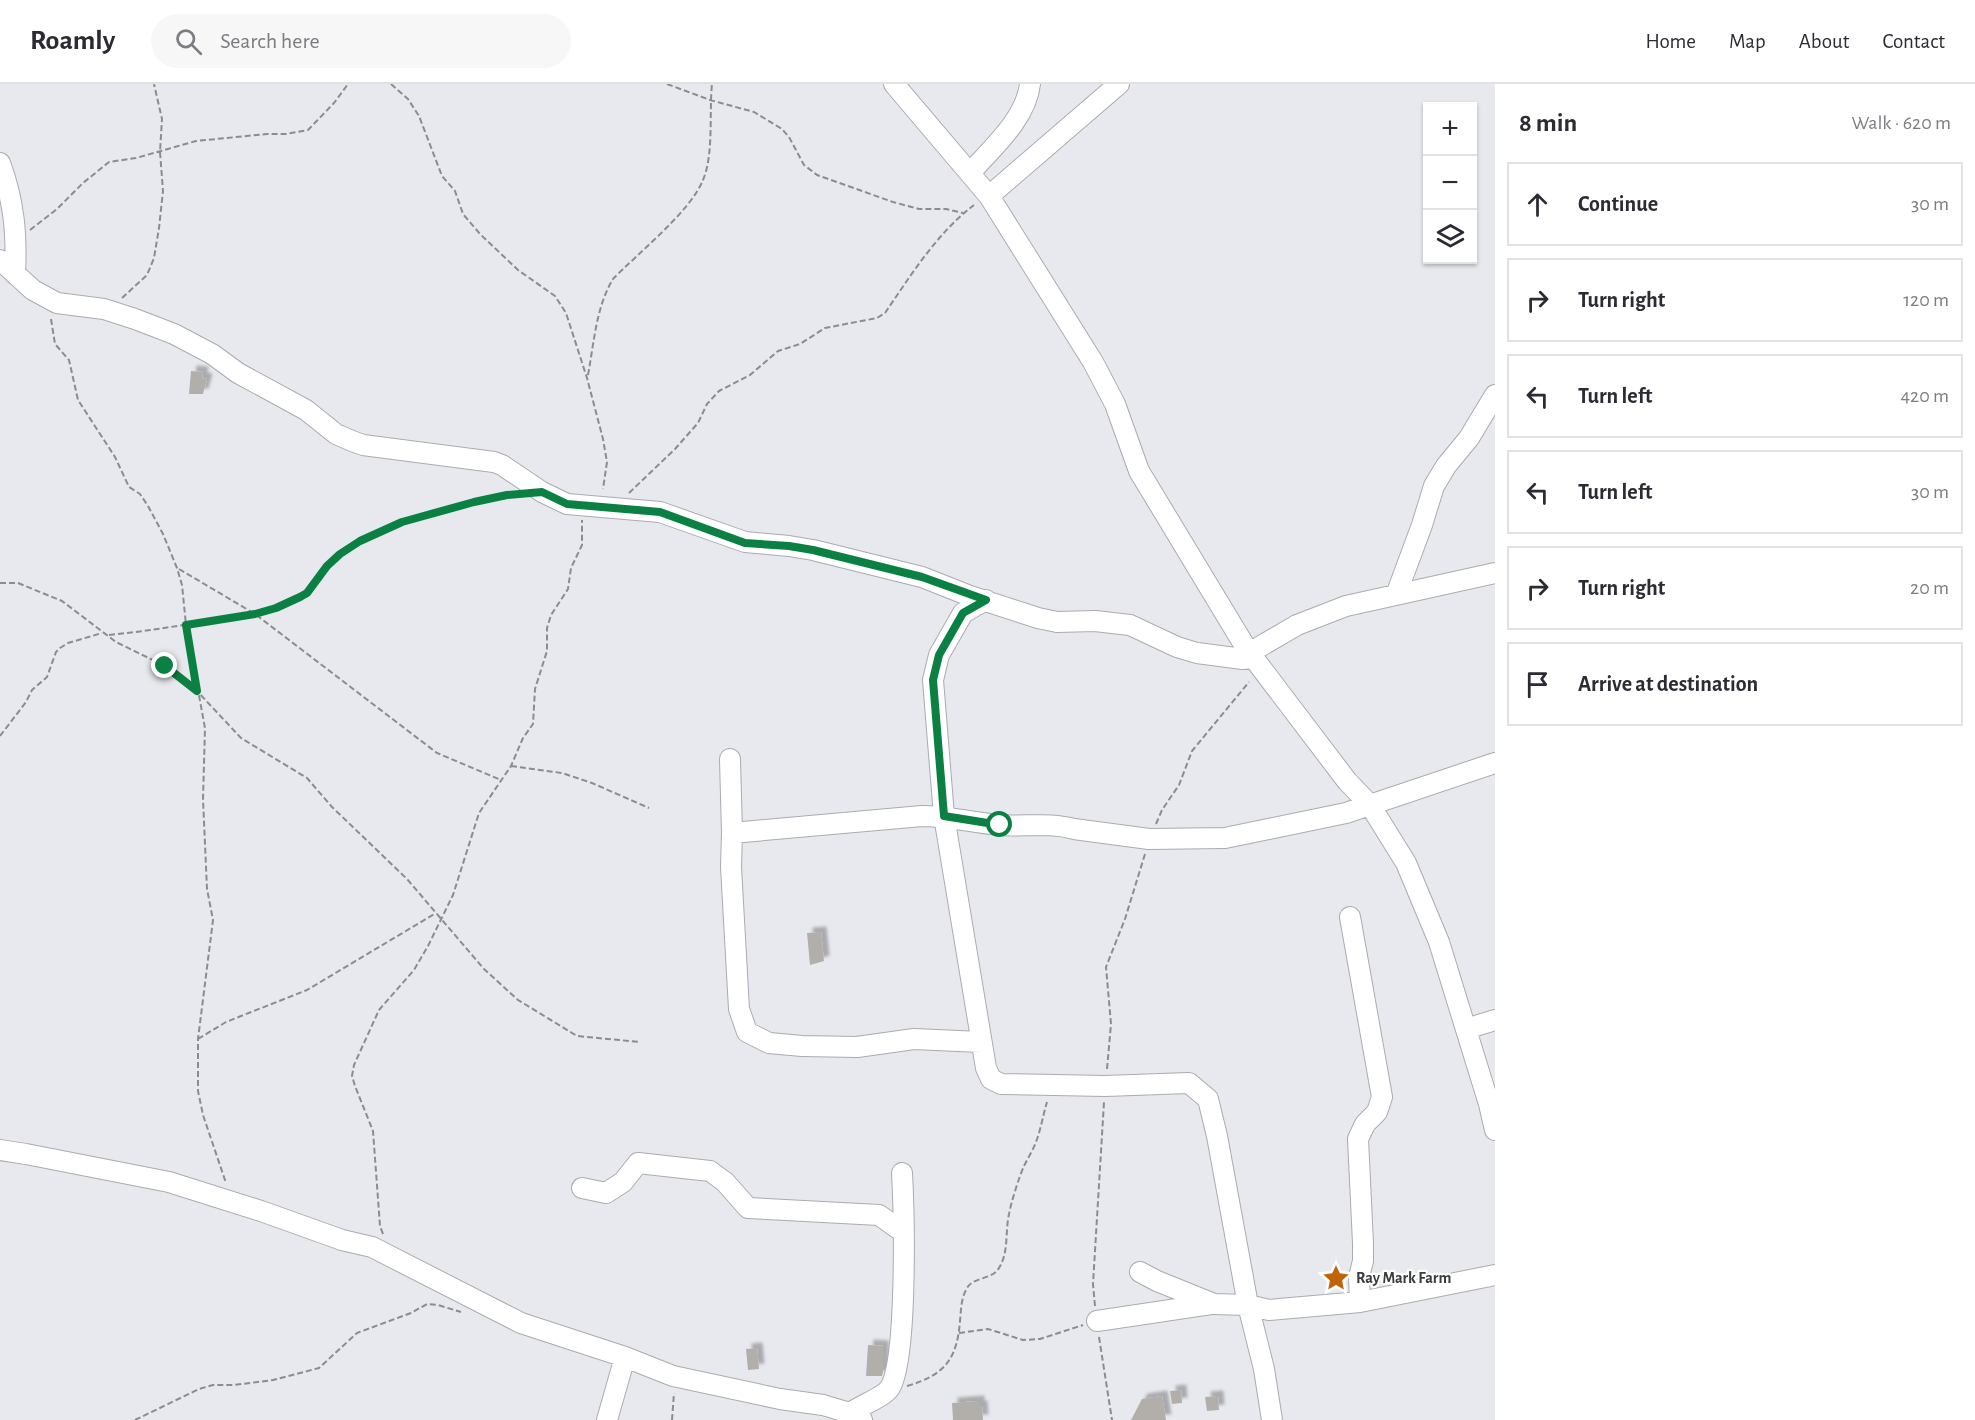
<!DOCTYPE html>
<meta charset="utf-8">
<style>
body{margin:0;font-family:"Alegreya Sans",sans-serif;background:#f7f7f7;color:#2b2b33}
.controls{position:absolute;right:18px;top:18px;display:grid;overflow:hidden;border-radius:0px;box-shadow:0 2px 4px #0004}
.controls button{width:54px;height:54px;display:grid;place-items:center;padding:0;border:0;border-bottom:2px solid #e1e1e2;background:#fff;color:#2b2b33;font:30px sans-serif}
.stop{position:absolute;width:18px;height:18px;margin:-14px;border:4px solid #0b8043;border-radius:50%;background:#fff}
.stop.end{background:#0b8043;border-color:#fff;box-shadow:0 2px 6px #0008}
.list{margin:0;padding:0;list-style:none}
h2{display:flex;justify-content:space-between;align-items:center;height:78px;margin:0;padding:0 24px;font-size:26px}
h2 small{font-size:20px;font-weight:400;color:#7c7c81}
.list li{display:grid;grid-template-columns:39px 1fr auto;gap:18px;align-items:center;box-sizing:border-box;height:84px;margin:0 12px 12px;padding:0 12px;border:2px solid #e1e1e2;border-radius:0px}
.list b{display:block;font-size:22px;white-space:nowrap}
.list em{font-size:20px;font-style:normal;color:#7c7c81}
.icon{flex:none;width:33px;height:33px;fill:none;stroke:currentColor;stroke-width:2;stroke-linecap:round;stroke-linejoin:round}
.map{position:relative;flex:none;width:1495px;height:1336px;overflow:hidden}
header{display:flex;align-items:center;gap:36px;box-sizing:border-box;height:84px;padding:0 30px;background:#fff;border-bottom:2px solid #e1e1e2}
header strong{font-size:28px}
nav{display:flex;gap:33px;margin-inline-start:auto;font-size:21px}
.search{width:420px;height:54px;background:#f7f7f7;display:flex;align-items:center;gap:15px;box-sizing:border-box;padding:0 21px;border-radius:33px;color:#7c7c81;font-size:22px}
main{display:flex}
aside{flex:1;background:#fff}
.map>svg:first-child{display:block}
.building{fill:#b2afab;filter:url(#shadow)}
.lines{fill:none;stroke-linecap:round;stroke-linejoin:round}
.minor-casing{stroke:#aaabb0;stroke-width:22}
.path{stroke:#8b8c8f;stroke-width:2;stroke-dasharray:6 3;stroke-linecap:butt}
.minor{stroke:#fff;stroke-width:20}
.route{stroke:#0b8043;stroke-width:8}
.labels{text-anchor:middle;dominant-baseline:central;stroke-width:4.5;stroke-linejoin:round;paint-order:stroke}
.poi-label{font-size:16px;font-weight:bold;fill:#3a3b3c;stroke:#fff;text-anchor:start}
</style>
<header>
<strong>Roamly</strong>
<div class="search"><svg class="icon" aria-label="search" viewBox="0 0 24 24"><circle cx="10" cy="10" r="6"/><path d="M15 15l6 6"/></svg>Search here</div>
<nav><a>Home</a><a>Map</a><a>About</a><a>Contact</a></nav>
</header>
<main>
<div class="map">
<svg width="1495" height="1336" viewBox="0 0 1495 1336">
<defs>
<filter id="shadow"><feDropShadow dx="5.5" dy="-5.5" stdDeviation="1.5" flood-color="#0004"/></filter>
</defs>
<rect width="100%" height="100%" fill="#e8e9ee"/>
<path class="building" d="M191 287 203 288 202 294 207 295 203 310H189Z
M821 848 824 877 810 881 807 849Z
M868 1261 883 1262V1288L882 1292H866Z
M757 1264 759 1285 748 1286 746 1265Z
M1181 1306 1182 1319 1172 1320 1170 1307Z
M1162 1312 1166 1336H1131L1142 1315Z
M1218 1312 1219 1326 1207 1327 1205 1313Z
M979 1317V1322H982L983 1336H953L952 1319Z"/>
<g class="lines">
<defs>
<path id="minor" d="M894 0 989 112 1093 278 1115 320 1139 387 1246 564 1347 697 1370 721 1406 779 1439 858 1489 1020 1495 1046
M0 79C14 117 17 150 15 190
M970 89C992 64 1026 35 1030 0
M989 112 1119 0
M0 176 33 206 57 219 104 225 135 235 174 250 212 270 238 289 306 326 336 350 352 357 363 361 494 378 502 381 542 408 567 420 660 428 745 458 789 462 813 466 922 493 970 512 1038 534 1057 538 1095 537 1130 541 1177 563 1197 569 1243 575 1253 574
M1396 511 1422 441 1434 402 1446 382 1469 354 1495 311
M986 516 963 529 939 571 933 596 944 732 986 984 991 995 1001 1000 1105 1002 1189 999 1208 1015 1217 1052 1248 1221 1264 1285 1272 1336
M1249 569 1297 541 1346 522 1495 489
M730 675 732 749 731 783 739 925 747 948 769 959 802 962 857 963 914 955 981 958
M732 749 922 732C949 732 973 739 1000 741 1025 743 1050 738 1074 745L1149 755 1225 754 1346 729 1495 679
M1350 833 1382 1013 1377 1028 1365 1040 1358 1055 1363 1159V1177L1359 1193 1360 1218
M1466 945 1495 936
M0 1066 26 1070 169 1098 261 1127 342 1156 372 1163 521 1239 625 1273 673 1292 780 1315 823 1321 850 1329 862 1336
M582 1104 606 1109 623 1098 638 1079 710 1087 725 1098 748 1124 879 1131 903 1148
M1140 1188 1157 1197 1214 1220 1248 1221 1269 1226 1360 1218 1495 1191
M1097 1237 1211 1220
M850 1329C860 1322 883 1313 889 1305 908 1281 904 1125 902 1089
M607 1336 625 1273"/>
</defs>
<use href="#minor" class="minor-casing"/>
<path class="path" d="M391 0 408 15 419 32 442 92 455 107 463 130 480 150 518 186 555 212 566 229 587 294 603 355 607 378 603 405
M667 0 710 16 754 28 782 45 789 53 804 81 817 91 893 118 919 125H946L963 129
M30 146 57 125 83 99 109 78 136 74 196 57 267 50H286L308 46 334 19 348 0
M122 214 147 191 154 174 159 144 163 107 160 68 162 35 154 0
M51 235 55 260 69 276 78 316 115 373 129 403 140 410 148 422 163 450 177 484 182 501 186 541 205 644 203 715 207 805 213 836 198 955V1007L203 1031 226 1099
M588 291C594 259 596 223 613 195 638 169 690 128 703 96 714 70 709 29 712 0
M629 409 675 365 698 339 707 320 719 307 750 291 778 267 800 260 825 244 877 234 885 229C911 191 937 149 974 121
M179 485 255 530 437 669 501 696
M0 499H18L62 517 116 558 165 582 197 607 241 654 307 694 332 723 407 795 484 885 518 916 577 952 640 958
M109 551C138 548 166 544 195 539 231 534 267 530 300 513 314 506 325 481 340 470 369 447 405 439 440 429 465 421 489 412 515 410
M0 652 26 618 32 606 47 593 56 568 60 564 68 559 102 549
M511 682 562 689 592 699 649 724
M1156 740 1162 726 1179 701 1192 667 1249 598
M198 955 226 938 307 906 436 829
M1107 985 1111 940 1106 883 1125 835 1145 770
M383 1150 380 1142 373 1047 355 1002 352 992 354 981 379 926 414 886 428 862 453 811 479 729 511 682 523 654 533 640 535 605 547 567V544L551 531 568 505 571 484 582 461V436
M1095 1222 1093 1200 1104 1018
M959 1249 988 1245 1023 1256 1040 1255 1083 1241
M1099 1253 1112 1336
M907 1302C945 1291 957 1275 960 1237 961 1227 961 1215 966 1206 972 1192 991 1197 999 1184 1009 1168 1005 1148 1009 1130 1011 1119 1019 1093 1024 1082 1028 1074 1033 1066 1036 1058 1041 1045 1043 1031 1047 1018
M135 1336 199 1305 213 1301H234L273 1296 319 1284 357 1249 411 1229 427 1220 438 1221 461 1228
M672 1336 674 1309"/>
<use href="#minor" class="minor"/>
</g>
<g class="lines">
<path class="route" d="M165 582 197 607 186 541 255 530 276 524 300 513 307 509 327 482 340 470 360 457 402 438 474 418 507 411 542 408 567 420 660 428 745 459 789 462 813 466 922 493 986 516 963 529 939 571 933 596 944 732 1000 741"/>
</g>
<defs>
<symbol id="sight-bare" viewBox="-9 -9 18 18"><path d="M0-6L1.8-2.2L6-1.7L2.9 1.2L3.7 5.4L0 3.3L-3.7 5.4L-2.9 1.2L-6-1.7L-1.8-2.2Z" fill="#bf6408" stroke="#fff" stroke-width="2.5" paint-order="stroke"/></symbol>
</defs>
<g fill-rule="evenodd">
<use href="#sight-bare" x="1317" y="1175" width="38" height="38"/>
</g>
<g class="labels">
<g class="poi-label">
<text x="1356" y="1194">Ray Mark Farm</text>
</g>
</g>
</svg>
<div class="controls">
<button>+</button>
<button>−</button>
<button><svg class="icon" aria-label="layers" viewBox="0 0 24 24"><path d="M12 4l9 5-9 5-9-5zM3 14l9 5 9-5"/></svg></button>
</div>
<div class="stop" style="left:1000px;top:741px"></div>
<div class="stop end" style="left:165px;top:582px"></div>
</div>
<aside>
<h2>8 min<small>Walk · 620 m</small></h2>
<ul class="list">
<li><svg class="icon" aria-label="ahead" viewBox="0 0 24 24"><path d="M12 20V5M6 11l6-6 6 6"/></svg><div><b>Continue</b></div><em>30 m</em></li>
<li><svg class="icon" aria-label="right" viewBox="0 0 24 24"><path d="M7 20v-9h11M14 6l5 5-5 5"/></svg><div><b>Turn right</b></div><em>120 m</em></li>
<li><svg class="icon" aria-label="left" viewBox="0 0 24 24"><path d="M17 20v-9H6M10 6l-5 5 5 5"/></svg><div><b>Turn left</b></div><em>420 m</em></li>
<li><svg class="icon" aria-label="left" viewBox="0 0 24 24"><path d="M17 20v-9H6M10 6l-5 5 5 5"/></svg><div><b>Turn left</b></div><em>30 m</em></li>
<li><svg class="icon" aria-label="right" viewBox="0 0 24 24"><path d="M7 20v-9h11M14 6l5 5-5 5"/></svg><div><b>Turn right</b></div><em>20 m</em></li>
<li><svg class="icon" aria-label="arrive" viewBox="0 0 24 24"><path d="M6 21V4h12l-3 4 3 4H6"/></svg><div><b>Arrive at destination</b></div></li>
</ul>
</aside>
</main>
